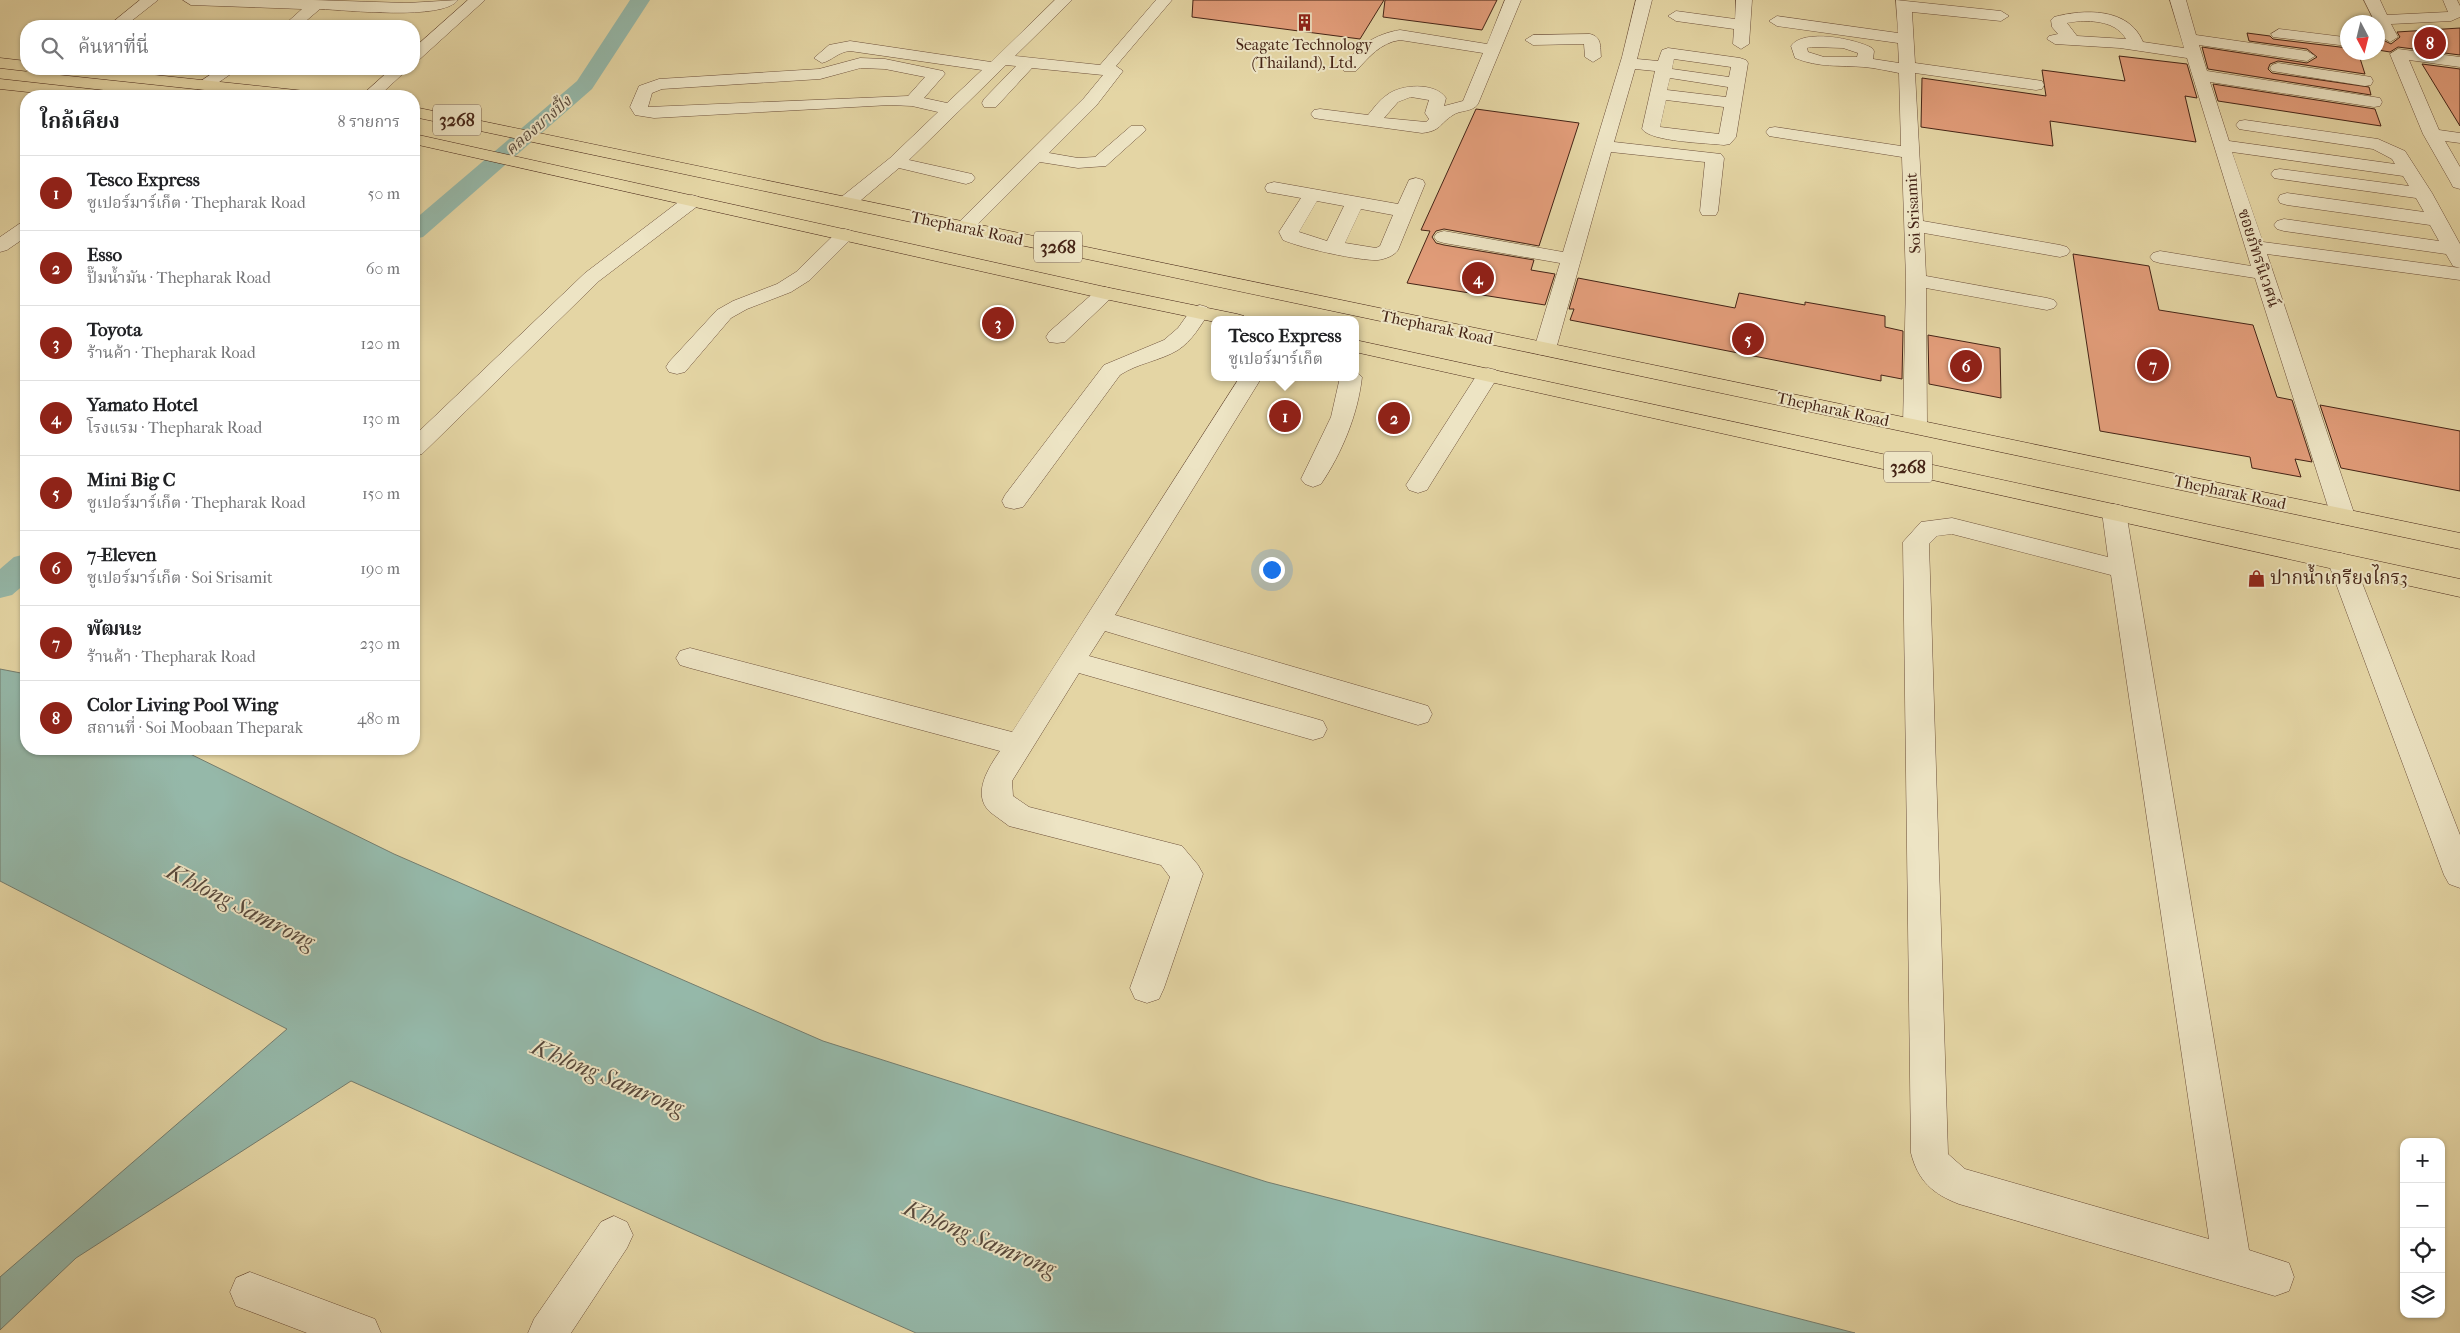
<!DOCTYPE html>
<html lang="th">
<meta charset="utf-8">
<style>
body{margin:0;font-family:"IM FELL French Canon","Noto Serif Thai",serif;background:#f6f6f6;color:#202124}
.controls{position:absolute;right:15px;bottom:15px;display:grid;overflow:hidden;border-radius:10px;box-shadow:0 1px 4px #0004}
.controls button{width:45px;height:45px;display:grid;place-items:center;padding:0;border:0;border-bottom:1px solid #e0e0e0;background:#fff;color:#202124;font:25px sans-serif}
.compass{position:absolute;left:2340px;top:15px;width:45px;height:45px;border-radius:50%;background:#fff;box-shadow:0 1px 4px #0004;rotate:173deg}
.you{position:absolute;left:1271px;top:569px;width:18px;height:18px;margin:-12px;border:4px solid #fff;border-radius:50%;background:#1a73e8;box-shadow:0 0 0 8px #1a73e833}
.badge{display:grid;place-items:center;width:32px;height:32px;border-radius:50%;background:#8f2418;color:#fff;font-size:16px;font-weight:700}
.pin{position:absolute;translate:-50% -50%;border:2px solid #fff;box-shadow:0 1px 5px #0006}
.popup{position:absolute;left:1211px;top:316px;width:148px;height:65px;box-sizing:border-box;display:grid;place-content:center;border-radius:10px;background:#fff;filter:drop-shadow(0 1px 4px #0005);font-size:16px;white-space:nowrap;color:#757577}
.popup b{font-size:19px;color:#202124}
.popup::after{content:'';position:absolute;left:50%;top:100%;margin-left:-10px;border:10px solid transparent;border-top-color:#fff}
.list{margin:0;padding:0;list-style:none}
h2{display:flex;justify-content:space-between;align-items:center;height:65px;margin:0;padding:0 20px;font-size:21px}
h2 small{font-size:16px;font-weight:400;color:#757577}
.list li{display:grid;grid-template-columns:32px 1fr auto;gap:15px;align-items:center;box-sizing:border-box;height:75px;padding:0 20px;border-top:1px solid #e0e0e0}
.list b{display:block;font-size:19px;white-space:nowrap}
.list p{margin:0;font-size:16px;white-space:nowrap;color:#757577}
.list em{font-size:16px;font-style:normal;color:#757577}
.icon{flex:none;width:28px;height:28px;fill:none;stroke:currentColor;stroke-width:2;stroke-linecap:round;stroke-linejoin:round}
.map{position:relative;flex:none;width:2460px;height:1333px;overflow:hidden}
.search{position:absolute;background:#fff;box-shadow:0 1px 4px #0004;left:20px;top:20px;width:400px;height:55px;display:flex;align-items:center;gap:12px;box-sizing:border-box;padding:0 18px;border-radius:20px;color:#757577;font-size:19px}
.panel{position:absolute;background:#fff;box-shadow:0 1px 4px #0004;left:20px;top:90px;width:400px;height:665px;border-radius:20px}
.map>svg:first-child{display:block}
.water{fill:#95b8a9;stroke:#757d6e}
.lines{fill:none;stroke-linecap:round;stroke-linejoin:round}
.canal{fill:#95b8a9;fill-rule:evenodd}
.building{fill:#e19c79;stroke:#452416}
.minor-casing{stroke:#6d503a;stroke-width:1}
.major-casing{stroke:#452416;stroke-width:1}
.minor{fill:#ede4c4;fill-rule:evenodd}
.major{fill:#e4d5a4;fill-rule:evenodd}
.labels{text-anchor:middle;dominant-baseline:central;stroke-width:4;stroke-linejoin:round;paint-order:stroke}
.far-poi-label{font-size:16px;fill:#452416;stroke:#ede4c4}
.far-water-label{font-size:16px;font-style:italic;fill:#59493b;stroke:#ede4c4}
.far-street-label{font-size:16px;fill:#452416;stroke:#ede4c4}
.shield{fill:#ede4c4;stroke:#775e4a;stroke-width:1}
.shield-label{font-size:18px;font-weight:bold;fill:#452416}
.poi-label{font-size:19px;fill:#452416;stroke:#ede4c4;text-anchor:start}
.near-water-label{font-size:24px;font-style:italic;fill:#59493b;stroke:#ede4c4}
</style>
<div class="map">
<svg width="2460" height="1333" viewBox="0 0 2460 1333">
<rect width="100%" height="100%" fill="#e4d5a4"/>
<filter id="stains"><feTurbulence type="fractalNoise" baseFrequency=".004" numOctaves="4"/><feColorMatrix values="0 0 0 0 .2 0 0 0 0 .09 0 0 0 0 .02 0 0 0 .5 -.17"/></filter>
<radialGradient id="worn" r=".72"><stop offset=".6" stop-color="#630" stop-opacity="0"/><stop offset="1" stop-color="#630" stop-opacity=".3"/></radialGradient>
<path class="water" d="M0 669 26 674V749H180L394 854 823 1041 1267 1182 1855 1333H916L351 1081 76 1258 0 1330V1277L287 1029 0 881Z"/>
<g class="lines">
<path class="canal" d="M630 0H650L592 89 423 237 414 239V220L577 81Z
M26 554V583L12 595 0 598V569L14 557Z"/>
</g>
<path class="building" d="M1193 0H1384L1360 39 1192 17Z
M1385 0H1497L1482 30 1383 17Z
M2460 28V55L2398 47 2390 52 2378 50V33L2381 39 2391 44 2400 37 2397 32Z
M2247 33 2270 36 2273 39 2348 48V52H2358L2365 74 2278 61 2270 64 2268 69 2272 73 2369 87 2371 95 2208 69 2202 47 2307 63 2317 57 2307 49 2249 41Z
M2119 56 2187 64 2197 98 2185 96 2196 142 2050 121 2053 146 1921 127 1922 78 2046 96 2042 70 2125 81Z
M2422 64 2460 69V126Z
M2213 84 2375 109 2381 126 2218 101Z
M1476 109 1579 123 1539 246 1444 229 1436 231 1432 237 1436 243 1444 245 1534 260 1531 270 1555 274 1545 305 1407 283 1430 231 1421 230Z
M2073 254 2149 266 2159 310 2253 325 2277 397 2292 400 2312 462 2295 459 2301 477 2252 468 2250 457 2100 431Z
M1578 278 1735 308 1739 293 1805 305V302L1885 316V327L1903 331 1902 379 1881 375V381L1570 320 1574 309H1569Z
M1928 335 2000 348 2001 398 1929 384Z
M2320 405 2460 431V491L2341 468Z"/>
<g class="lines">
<defs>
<path id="minor" d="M140 0H158L125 26H108Z
M183 0H313L407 3 458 0C443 21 346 10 320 9L300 26H283L302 9 191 5Z
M468 0H485L420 59 414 61V48Z
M1055 0H1072L1015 56 1100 65 1156 0H1172L1116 66 1123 71 1096 106 1049 153 1078 158 1095 157 1131 126H1143L1146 130 1106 166 1078 168 1040 162 971 231H957L954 227 1084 98 1103 75 1032 68 996 107H984L982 103 984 99 1016 66 1006 65 909 160 972 174 975 178 972 182 966 184 899 168 854 206H840L838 202 840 198 890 158 938 112 912 106 890 105 654 118 635 115 630 107 639 86 659 79 819 69 860 58 885 59 943 71 945 74 924 98 947 103 982 70 850 51C838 52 833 60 822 63L814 58 829 45 850 41 991 62ZM861 68 885 69 925 77 908 96 648 107 652 93 662 89 820 79Z
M1505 0H1521L1478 104C1473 112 1460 110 1453 115 1439 124 1441 131 1422 133L1320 119 1314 118 1311 114 1314 110 1320 109 1368 115C1374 108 1379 100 1387 95 1401 84 1435 82 1446 98L1444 106 1463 101 1483 53 1400 40C1380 43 1369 57 1356 71H1344L1342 68C1356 47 1375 34 1400 30L1487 44ZM1411 97 1429 100 1425 113 1429 119 1426 122 1384 118 1398 102Z
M1636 0H1652L1637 59 1658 61 1662 50 1668 48 1740 58 1746 60 1748 63 1736 137 1730 144 1724 145C1707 143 1651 142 1642 129L1655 71 1635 69 1614 142 1721 154 1724 158 1718 211 1716 215H1702L1700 211 1705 162 1611 152 1556 349 1553 354 1545 355 1537 354 1534 349 1560 263 1444 243 1437 241 1434 237 1437 233 1444 231 1563 252 1622 57ZM1674 59 1731 67 1729 77 1672 69ZM1670 78 1728 87 1726 97 1667 90ZM1666 100 1724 107 1719 134 1660 127Z
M1736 0H1752L1749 44 1741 49 1733 44 1734 29 1676 21 1668 16 1676 11 1735 19Z
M1896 0 2001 11 2009 16 2001 21 1912 12 1915 63 2036 80 2042 81 2044 85 2042 89 2036 90 1915 73 1923 221 2060 245 2067 247 2070 251 2067 255 2060 257 1924 233 1926 276 2047 298 2054 300 2057 304 2054 308 2047 310 1926 288 1927 426 1923 431 1915 433 1907 431 1903 426 1906 280 1902 157 1775 137 1769 136 1766 132 1769 128 1775 127 1901 146 1899 73C1888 71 1876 68 1864 67 1840 65 1819 68 1795 58L1791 46C1803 28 1856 39 1872 48L1874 51 1873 59 1899 63 1898 43 1777 26 1769 21 1777 16 1898 33ZM1812 47 1843 48 1858 53 1857 57H1824L1808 52 1807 48Z
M2170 0H2186L2196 35 2307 51 2315 56 2307 61 2199 45 2207 71 2374 97 2380 98 2382 102 2380 106 2374 107 2210 82 2229 141 2395 164 2392 159 2373 149 2245 130 2239 129 2236 125 2239 121 2245 120 2378 139 2405 151 2432 193 2460 244V280L2267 254 2355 516 2352 522 2343 524 2334 522 2331 516 2255 278 2160 263 2153 261 2150 257 2153 253 2160 251 2251 266 2187 58 2120 48 2055 44 2047 39 2049 36 2058 34 2052 27 2051 20 2054 17C2083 9 2129 7 2143 42L2184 48ZM2081 21C2098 21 2117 23 2126 39L2077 36 2067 23ZM2232 152 2403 176 2409 186 2280 169 2274 170 2271 174 2274 178 2280 179 2416 198 2424 212 2287 193 2280 195 2278 199 2280 203 2287 205 2430 225 2439 241 2284 219 2277 221 2274 225 2277 229 2284 231 2446 254 2453 266 2460 268 2263 242Z
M2364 0H2380L2387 15 2448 12 2443 0H2457L2460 6V17L2451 21 2391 24 2398 37 2390 42 2382 37 2378 22H2375Z
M2279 29 2344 37 2348 38V46L2273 37 2271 34Z
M1590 34C1602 37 1600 46 1601 57L1593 62 1585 57 1584 44 1533 45 1525 40 1533 35Z
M2398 49 2460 57V67L2409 60 2439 130 2460 133V143L2445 141 2460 167V189L2453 187 2451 183 2423 134 2390 54Z
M2278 63 2365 76 2371 77 2373 81 2371 85 2365 86 2272 71 2270 68 2272 65Z
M219 69H238L209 89H197L195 85Z
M391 69H408L379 96H361Z
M1416 178 1423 180 1425 184 1398 250C1394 256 1385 259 1378 260 1359 261 1301 248 1283 240L1279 232 1301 198 1267 192 1265 188 1267 184 1274 182 1398 204 1409 180ZM1317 201 1344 206 1327 241 1299 232ZM1361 209 1393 215 1380 246 1376 248 1345 243Z
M692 195 699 197 701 201 699 205 599 281 422 454 414 456V436L585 273 685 197Z
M26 222V237L7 250 0 252V237L19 224Z
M845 229 852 231 855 235 810 280 791 292 747 309 731 318 685 372 677 374 669 372 666 367 669 362 717 310 733 301 777 284 796 272 838 231Z
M1105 287 1112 289 1115 293 1112 297 1065 342 1057 343 1049 342 1046 337 1049 332 1098 289Z
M1200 305 1207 307 1210 311C1201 325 1192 341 1178 350 1160 361 1138 363 1120 375L1023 507 1014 509 1005 507 1002 501 1005 495 1104 365 1164 340 1178 328 1193 307Z
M1488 368 1496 370 1499 375 1430 485 1427 490 1418 493 1409 490 1406 485 1480 370Z
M1355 371 1362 377C1358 414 1342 453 1321 484L1313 487 1305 484 1301 479 1331 417 1340 377H1355Z
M1240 377H1262L1115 615 1418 703 1428 706 1432 714 1428 722 1418 725 1105 631 1089 656 1313 718 1323 721 1327 729 1323 737 1313 740 1079 673 1012 781 1013 796 1029 807 1182 846 1198 865 1203 874 1164 988 1159 999 1147 1003 1135 999 1130 988 1170 877 1161 865 1009 826C1003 821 996 817 990 812 971 794 989 767 1000 751L690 668 680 665 676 658 680 651 690 648 1012 732Z
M2114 504 2123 506 2126 512 2249 1250 2289 1263 2294 1277 2289 1291 2275 1296 1959 1204C1933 1194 1918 1181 1911 1153L1903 542 1921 522 1952 518 2108 557 2102 512 2105 506ZM1952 534 2111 575 2209 1239 1965 1169 1948 1154 1929 544 1937 536Z
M2341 553 2350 556 2354 562 2460 835V888L2449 884 2444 875 2328 562 2332 556Z
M614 1216 627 1222 633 1235 627 1248 571 1333H528L534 1319 601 1222Z
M250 1272 375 1319 381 1333H307L236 1306 230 1292 236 1278Z"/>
<path id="major" d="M0 58 26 61V69H32L26 71 0 68Z
M47 69H98L305 91 311 92 313 96H261L55 74 49 72Z
M0 79 108 91 114 92 116 96H65L0 89Z
M414 107 2460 533V549L414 117Z
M414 134 1105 287 1237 314 1244 316 1247 320H1215V322L1105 299 414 144Z
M1355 340 2460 579V597L1355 352Z"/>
</defs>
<use href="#minor" class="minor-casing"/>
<use href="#major" class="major-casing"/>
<use href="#minor" class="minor"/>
<use href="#major" class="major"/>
</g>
<defs>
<symbol id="building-bare" viewBox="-9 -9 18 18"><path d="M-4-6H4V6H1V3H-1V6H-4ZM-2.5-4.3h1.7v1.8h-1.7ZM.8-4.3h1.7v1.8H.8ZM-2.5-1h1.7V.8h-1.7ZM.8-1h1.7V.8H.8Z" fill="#8f2418" stroke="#ede4c4" stroke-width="2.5" paint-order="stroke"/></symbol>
<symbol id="shop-bare" viewBox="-9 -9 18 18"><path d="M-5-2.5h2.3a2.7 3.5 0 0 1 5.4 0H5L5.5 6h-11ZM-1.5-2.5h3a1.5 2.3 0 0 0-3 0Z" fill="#8f2418" stroke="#ede4c4" stroke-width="2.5" paint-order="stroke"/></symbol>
</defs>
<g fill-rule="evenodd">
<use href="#building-bare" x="1292" y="10" width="25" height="25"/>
<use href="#shop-bare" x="2244" y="566" width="25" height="25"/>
</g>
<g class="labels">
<g class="far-poi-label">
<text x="1304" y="44">Seagate Technology<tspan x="1304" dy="18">(Thailand), Ltd.</tspan></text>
</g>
<g class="far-water-label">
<text transform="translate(538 125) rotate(-41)">คลองบางปิ้ง</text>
</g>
<g class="far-street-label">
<text transform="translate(1913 213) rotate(-93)">Soi Srisamit</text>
<text transform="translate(967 228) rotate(12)">Thepharak Road</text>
<text transform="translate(2259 258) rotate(72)">ซอยภัทรนิเวศน์</text>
<text transform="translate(1437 327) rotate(12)">Thepharak Road</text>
<text transform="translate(1833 409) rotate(12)">Thepharak Road</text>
<text transform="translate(2230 492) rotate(12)">Thepharak Road</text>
</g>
<g class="shield">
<rect x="433" y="104.5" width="48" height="31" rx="4"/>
<rect x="1034" y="231.5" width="48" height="31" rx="4"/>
<rect x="1884" y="451.5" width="48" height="31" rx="4"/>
</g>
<g class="shield-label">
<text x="457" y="120">3268</text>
<text x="1058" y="247">3268</text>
<text x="1908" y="467">3268</text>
</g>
<g class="poi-label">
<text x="2270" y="578">ปากน้ำเกรียงไกร3</text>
</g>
<g class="near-water-label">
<text transform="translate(241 906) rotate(27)">Khlong Samrong</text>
<text transform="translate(608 1077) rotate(23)">Khlong Samrong</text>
<text transform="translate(980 1238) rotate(23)">Khlong Samrong</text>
</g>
</g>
<rect width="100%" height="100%" filter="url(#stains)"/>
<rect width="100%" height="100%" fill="url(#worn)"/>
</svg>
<div class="controls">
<button>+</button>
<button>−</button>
<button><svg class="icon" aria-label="locate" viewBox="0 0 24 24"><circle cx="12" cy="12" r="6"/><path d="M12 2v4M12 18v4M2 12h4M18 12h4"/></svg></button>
<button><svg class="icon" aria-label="layers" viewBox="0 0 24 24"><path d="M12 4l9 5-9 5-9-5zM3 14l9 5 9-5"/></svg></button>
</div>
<svg class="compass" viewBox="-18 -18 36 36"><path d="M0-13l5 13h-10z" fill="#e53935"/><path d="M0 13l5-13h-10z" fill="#757577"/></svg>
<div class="you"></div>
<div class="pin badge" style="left:1285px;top:416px">1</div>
<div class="popup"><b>Tesco Express</b>ซูเปอร์มาร์เก็ต</div>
<div class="pin badge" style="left:1394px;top:418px">2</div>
<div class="pin badge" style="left:998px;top:323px">3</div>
<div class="pin badge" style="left:1478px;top:278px">4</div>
<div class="pin badge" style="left:1748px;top:339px">5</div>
<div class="pin badge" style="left:1966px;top:366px">6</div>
<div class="pin badge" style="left:2153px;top:365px">7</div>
<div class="pin badge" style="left:2430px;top:43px">8</div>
<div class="search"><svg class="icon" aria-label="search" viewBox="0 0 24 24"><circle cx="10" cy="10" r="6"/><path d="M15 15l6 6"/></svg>ค้นหาที่นี่</div>
<section class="panel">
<h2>ใกล้เคียง<small>8 รายการ</small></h2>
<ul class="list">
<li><span class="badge">1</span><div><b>Tesco Express</b><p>ซูเปอร์มาร์เก็ต · Thepharak Road</p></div><em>50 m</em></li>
<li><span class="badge">2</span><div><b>Esso</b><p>ปั๊มน้ำมัน · Thepharak Road</p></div><em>60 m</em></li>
<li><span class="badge">3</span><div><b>Toyota</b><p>ร้านค้า · Thepharak Road</p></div><em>120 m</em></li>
<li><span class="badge">4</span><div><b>Yamato Hotel</b><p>โรงแรม · Thepharak Road</p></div><em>130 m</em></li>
<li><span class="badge">5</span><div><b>Mini Big C</b><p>ซูเปอร์มาร์เก็ต · Thepharak Road</p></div><em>150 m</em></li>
<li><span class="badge">6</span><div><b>7-Eleven</b><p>ซูเปอร์มาร์เก็ต · Soi Srisamit</p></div><em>190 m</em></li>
<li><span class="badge">7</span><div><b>พัฒนะ</b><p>ร้านค้า · Thepharak Road</p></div><em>230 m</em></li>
<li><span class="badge">8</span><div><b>Color Living Pool Wing</b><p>สถานที่ · Soi Moobaan Theparak</p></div><em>480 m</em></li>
</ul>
</section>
</div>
